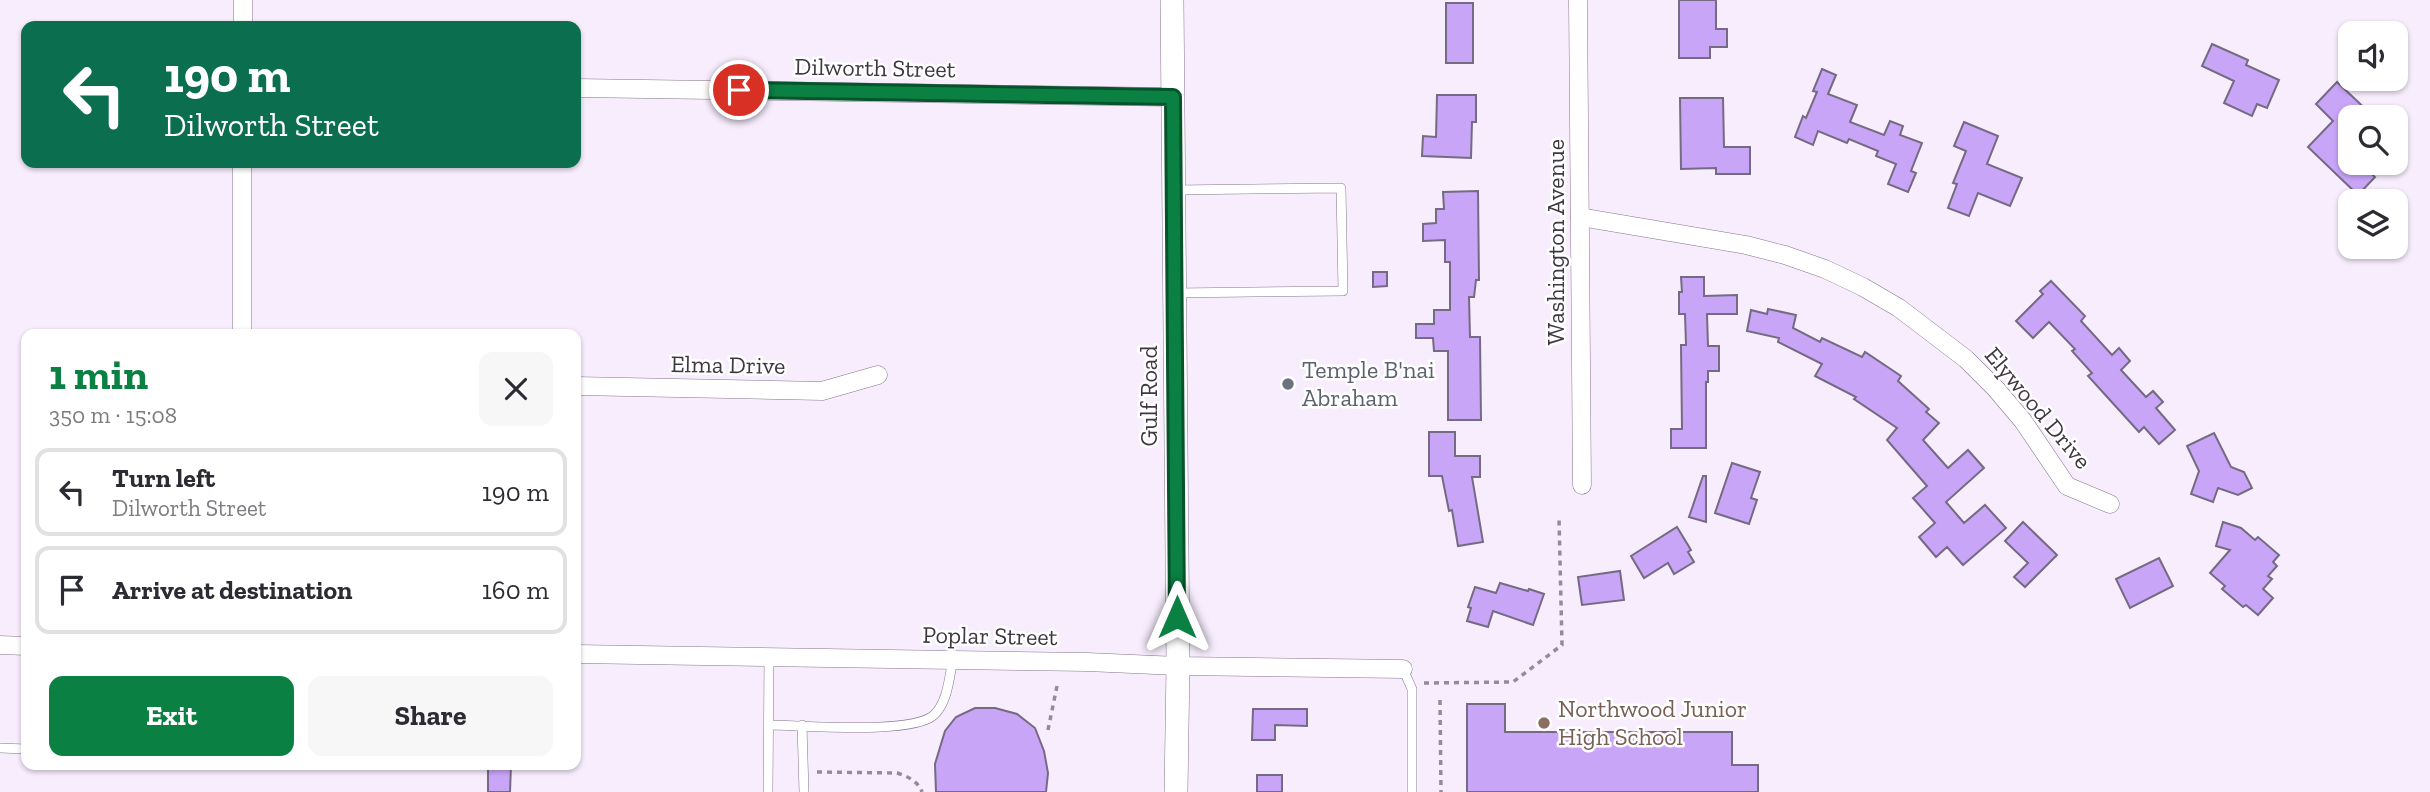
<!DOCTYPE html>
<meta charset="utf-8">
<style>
body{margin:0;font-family:"Zilla Slab",serif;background:#f7f7f7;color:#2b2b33;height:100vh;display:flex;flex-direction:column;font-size:26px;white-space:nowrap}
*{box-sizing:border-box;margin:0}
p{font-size:23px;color:#7c7c81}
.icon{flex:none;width:38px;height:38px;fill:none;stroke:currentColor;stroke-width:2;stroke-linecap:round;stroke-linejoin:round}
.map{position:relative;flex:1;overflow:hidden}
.details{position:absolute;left:21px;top:329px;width:560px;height:441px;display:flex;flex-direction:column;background:#fff;border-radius:14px;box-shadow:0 2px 5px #0004}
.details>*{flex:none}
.banner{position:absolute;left:21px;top:21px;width:560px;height:147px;border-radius:14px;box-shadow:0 2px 5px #0004;background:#0b6e4f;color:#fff;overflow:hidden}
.tools{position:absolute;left:2338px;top:21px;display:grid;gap:14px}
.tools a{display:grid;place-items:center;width:70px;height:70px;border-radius:14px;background:#fff;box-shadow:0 2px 5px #0004;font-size:35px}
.pin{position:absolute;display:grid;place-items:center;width:60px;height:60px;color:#fff;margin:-30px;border:4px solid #fff;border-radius:50%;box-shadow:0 2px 7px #0007}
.me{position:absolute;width:77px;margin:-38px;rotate:0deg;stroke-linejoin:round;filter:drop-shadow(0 0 5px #0008)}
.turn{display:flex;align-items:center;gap:24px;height:147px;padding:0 28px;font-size:32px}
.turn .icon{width:91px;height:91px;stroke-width:2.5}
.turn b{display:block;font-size:49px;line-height:60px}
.round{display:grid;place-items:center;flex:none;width:74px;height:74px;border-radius:14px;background:#f7f7f7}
.summary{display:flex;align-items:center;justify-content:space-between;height:119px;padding:0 28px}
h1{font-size:42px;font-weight:800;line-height:52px;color:#0b8043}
.cta{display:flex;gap:14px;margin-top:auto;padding:14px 28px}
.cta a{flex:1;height:80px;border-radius:14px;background:#0b8043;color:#fff;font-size:28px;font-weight:800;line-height:80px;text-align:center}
.cta a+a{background:#f7f7f7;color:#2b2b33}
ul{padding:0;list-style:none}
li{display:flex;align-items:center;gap:21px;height:88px;margin:0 14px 10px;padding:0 14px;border:4px solid #e1e1e2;border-radius:14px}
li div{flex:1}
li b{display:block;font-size:26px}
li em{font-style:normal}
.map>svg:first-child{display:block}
</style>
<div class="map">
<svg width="2430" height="792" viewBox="0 0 2430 792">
<rect width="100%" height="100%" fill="#f7edfd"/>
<g fill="#c9a5f8" stroke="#746a82" stroke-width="2">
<polygon points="1679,0 1716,0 1716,29 1727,29 1727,47 1710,47 1710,58 1679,58"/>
<rect x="1446" y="3" width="27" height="60"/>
<polygon points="2212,44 2248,60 2246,65 2279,80 2267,108 2257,104 2252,116 2224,103 2234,81 2202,66"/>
<polygon points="1822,69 1836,75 1828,94 1857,105 1850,122 1884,135 1890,121 1903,126 1900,135 1922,143 1911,171 1916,173 1908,192 1888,184 1896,164 1876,156 1878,151 1849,139 1847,143 1818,131 1813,145 1795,137 1803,116 1806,118 1817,92 1813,91"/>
<polygon points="2337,82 2374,117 2350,117 2350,163 2359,163 2375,177 2358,195 2308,147 2333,121 2316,104"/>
<polygon points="1437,95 1476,95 1476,122 1472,122 1471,158 1422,156 1423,136 1436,137"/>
<polygon points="1680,98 1723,98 1724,147 1750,147 1750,174 1716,174 1716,168 1681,169"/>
<polygon points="1964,122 1998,136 1987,164 2022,178 2010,206 1978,193 1969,216 1948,208 1957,184 1953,183 1966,151 1954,146"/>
<polygon points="1478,191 1479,280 1476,280 1474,297 1469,297 1470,337 1480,337 1481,420 1448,420 1448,351 1434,351 1433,338 1416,338 1416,324 1434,324 1434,310 1450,310 1450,262 1445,262 1445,240 1423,241 1423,224 1436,223 1436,209 1444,209 1443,192"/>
<polygon points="1373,272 1387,272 1387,286 1373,287"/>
<polygon points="1681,277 1704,277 1704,296 1737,295 1737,314 1707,314 1708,346 1719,346 1719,371 1708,371 1708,382 1706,382 1706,448 1671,448 1671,429 1682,429 1681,345 1686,345 1685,314 1679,314 1679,292 1682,292"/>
<polygon points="2051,281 2085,316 2081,321 2112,355 2119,348 2130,361 2121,370 2146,397 2153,391 2163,402 2156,408 2175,430 2159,444 2144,427 2139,432 2109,399 2088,376 2092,373 2072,351 2075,349 2049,322 2033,338 2016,321 2043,294 2040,291"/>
<polygon points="1768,309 1796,315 1793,328 1820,342 1822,338 1862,357 1865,352 1901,376 1898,381 1929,409 1926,412 1939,423 1923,440 1948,468 1968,450 1984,468 1946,502 1964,523 1985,505 2006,528 1963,565 1947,547 1936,557 1919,537 1935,523 1913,498 1927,486 1887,440 1897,428 1854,399 1856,397 1815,376 1822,364 1778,342 1779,338 1747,331 1751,310 1767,314"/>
<polygon points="1429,432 1455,432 1455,456 1480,456 1480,477 1472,477 1483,542 1458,546 1452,510 1449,511 1442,476 1429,476"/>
<polygon points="2214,433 2231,467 2244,472 2252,488 2238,495 2218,488 2213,502 2191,494 2199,471 2187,446"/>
<polygon points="1732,463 1760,472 1751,498 1757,500 1749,524 1715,513"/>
<polygon points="1703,476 1706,476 1706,522 1689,517"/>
<polygon points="2023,522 2057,555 2025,587 2014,577 2028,563 2005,541"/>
<polygon points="2223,522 2241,528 2255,540 2258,537 2279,555 2273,562 2277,566 2268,576 2272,579 2263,589 2273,598 2258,615 2246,605 2243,607 2222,589 2225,586 2210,573 2230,550 2216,546"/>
<polygon points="1677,527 1691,550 1688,552 1694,562 1674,574 1668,563 1644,578 1631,556"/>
<polygon points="2159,558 2173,586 2130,608 2116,579"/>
<polygon points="1620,571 1624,600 1582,605 1578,577"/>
<polygon points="1500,583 1528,591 1529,589 1544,594 1533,625 1493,611 1488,627 1467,621 1471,608 1468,607 1475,587 1496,593"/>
<polygon points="1467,704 1505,704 1505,732 1732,732 1732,765 1758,765 1758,792 1467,792"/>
<polygon points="975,708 995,708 1017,714 1035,728 1044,751 1048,773 1046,792 936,792 935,764 945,731 956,717"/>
<polygon points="1253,709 1307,709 1307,726 1275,725 1275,740 1252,740"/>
<polygon points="488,765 511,765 510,792 488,792"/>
<rect x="1257" y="775" width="25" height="17"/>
</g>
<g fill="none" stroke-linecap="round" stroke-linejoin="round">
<defs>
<g id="service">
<polyline points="1174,190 1341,188 1343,291 1176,293"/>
<polyline points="1403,669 1412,689 1412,792"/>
<path d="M769,725C802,725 912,735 934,715C948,702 949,677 953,660"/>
<polyline points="802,725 804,792"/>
<polyline points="0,748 26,749"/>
<polyline points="768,792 769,657"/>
</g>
<g id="minor">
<polyline points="1578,0 1582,485"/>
<polyline points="243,26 243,0"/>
<polyline points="576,88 1173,97"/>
<polyline points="1580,217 1746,245 1785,255 1825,269 1863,287 1899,308 1966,359 1996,389 2023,421 2067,486 2110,504"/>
<polyline points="242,334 242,163"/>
<polyline points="576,386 822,391 878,375"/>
<polyline points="0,645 26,646"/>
<polyline points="576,654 1087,662 1178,666 1403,669"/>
</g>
<polyline id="tertiary" points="1172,0 1178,666 1176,792"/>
</defs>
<use href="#service" stroke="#86768e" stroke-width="10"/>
<use href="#minor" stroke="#86768e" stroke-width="19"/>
<use href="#tertiary" stroke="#86768e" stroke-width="24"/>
<g stroke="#948b98" stroke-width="3.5" stroke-dasharray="5 5" stroke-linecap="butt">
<polyline points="1424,683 1513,682 1562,645 1559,518"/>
<polyline points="1440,700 1441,792"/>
<polyline points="1048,730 1057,686"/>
<path d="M817,772L897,773C907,776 918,781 922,792"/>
</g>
<use href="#service" stroke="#fff" stroke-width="9"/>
<use href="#minor" stroke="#fff" stroke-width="18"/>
<use href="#tertiary" stroke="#fff" stroke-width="23"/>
</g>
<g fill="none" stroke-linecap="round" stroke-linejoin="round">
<defs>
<polyline id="route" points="739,90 1173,97 1177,617"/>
</defs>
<use href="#route" stroke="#07532c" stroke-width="18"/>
<use href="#route" stroke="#0b8043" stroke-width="12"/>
</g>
<circle fill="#6b7280" stroke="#fff" stroke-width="2.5" cx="1288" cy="384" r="7"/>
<circle fill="#8d6e63" stroke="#fff" stroke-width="2.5" cx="1544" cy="723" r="7"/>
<g text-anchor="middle" stroke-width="5" stroke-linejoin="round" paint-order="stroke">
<g font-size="24" fill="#3f3842" stroke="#fff">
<text transform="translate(875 68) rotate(1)" y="8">Dilworth Street</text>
<text transform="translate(1556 242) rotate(-90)" y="8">Washington Avenue</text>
<text transform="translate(728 365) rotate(1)" y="8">Elma Drive</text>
<text transform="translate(1149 396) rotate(-90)" y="8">Gulf Road</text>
<text transform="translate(2038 408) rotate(50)" y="8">Elywood Drive</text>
<text transform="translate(990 636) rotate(1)" y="8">Poplar Street</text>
</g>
<g font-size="24" fill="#5b616d" stroke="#fff" text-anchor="start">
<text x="1302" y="378">Temple B'nai<tspan x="1302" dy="28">Abraham</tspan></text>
</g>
<g font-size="24" fill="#785e54" stroke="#fff" text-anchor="start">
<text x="1558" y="717">Northwood Junior<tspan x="1558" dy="28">High School</tspan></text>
</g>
</g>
</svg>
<div class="tools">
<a><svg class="icon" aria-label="sound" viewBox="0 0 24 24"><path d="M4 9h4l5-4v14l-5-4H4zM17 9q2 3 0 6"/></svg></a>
<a><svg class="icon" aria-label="search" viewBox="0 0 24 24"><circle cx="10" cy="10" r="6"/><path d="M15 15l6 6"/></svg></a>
<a><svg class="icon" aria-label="layers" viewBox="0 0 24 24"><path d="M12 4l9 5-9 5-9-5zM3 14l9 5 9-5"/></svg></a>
</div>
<div class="pin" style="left:739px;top:90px;background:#d93025"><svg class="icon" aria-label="arrive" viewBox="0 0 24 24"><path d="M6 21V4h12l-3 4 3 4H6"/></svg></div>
<svg class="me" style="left:1177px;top:617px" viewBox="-20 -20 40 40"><path d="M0-17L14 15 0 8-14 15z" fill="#0b8043" stroke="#fff" stroke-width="4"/></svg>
<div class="banner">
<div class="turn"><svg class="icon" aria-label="left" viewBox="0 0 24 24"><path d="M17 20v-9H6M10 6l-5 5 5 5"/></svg><div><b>190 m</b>Dilworth Street</div></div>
</div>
<section class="details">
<div class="summary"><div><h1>1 min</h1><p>350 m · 15:08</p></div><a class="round"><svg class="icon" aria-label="close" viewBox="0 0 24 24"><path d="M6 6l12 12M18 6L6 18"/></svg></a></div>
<ul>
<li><svg class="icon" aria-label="left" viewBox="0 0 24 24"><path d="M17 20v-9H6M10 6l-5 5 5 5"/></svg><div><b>Turn left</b><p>Dilworth Street</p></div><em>190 m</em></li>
<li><svg class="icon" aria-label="arrive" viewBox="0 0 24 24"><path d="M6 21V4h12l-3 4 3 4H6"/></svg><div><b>Arrive at destination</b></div><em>160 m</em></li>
</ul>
<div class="cta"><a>Exit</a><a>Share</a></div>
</section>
</div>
